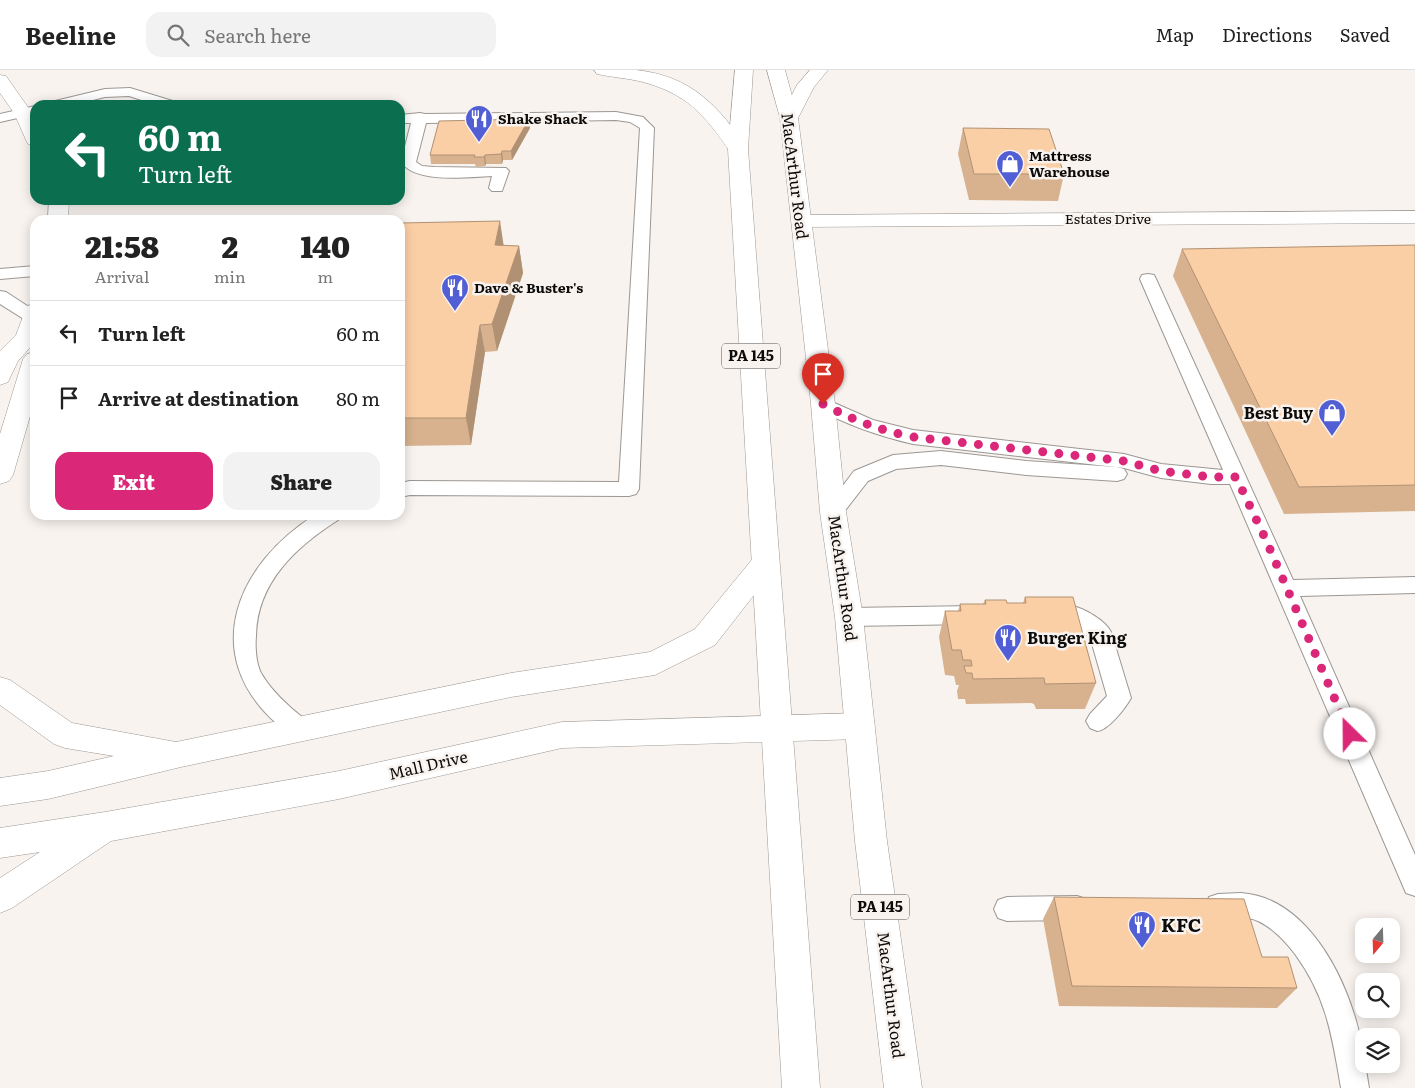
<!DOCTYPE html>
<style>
body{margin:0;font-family:Literata,serif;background:#f2f2f2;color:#222;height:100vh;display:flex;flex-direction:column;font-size:19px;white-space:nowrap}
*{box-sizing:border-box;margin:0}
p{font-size:16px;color:#767676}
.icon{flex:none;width:28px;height:28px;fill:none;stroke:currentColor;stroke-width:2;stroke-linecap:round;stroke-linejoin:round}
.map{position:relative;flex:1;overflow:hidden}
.sheet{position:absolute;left:30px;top:145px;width:375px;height:305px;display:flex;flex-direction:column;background:#fff;border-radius:15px;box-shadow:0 2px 12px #0003}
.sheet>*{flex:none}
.hud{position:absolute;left:30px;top:30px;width:375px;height:105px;border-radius:15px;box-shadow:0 2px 12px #0003;background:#0b6e4f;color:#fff;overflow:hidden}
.needle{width:32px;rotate:199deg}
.buttons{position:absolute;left:1355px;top:848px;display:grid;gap:10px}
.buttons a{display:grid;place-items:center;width:45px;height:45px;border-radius:10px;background:#fff;box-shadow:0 2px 12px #0003;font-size:25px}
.pin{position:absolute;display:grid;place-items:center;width:42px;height:42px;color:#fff;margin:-51px -21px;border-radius:50% 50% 50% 0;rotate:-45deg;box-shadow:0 0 5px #0007}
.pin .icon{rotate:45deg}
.me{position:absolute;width:55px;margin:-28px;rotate:337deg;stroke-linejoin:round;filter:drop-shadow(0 0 4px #0008)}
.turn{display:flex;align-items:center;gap:18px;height:105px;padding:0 25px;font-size:22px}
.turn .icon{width:65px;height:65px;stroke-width:2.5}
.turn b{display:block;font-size:35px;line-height:42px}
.eta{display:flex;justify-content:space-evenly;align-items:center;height:85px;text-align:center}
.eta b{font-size:30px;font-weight:800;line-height:35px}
.button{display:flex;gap:10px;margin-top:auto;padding:10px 25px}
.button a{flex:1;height:58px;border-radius:15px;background:#db2777;color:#fff;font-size:20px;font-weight:800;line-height:58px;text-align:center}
.button a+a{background:#f2f2f2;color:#222}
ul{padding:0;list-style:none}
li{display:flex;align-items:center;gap:15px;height:65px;padding:0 25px;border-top:1px solid #e0e0e0}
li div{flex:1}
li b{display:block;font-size:19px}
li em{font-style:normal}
header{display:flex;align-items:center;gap:30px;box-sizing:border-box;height:70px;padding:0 25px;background:#fff;border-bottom:1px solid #e0e0e0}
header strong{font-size:24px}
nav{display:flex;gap:28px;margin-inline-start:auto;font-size:18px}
.search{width:350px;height:45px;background:#f2f2f2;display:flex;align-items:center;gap:12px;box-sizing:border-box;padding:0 18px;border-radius:15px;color:#767676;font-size:19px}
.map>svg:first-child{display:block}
</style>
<header>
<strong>Beeline</strong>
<div class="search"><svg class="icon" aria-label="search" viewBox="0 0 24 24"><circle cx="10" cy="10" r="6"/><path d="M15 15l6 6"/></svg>Search here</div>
<nav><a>Map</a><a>Directions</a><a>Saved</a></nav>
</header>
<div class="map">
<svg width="1415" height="1018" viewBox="0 0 1415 1018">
<rect width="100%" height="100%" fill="#f8f3ef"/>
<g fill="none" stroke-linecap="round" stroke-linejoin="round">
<defs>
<g id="service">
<polygon points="130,18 176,32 178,35 157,35 129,26 105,27 73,35 49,35 51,32 105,19"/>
<polygon points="35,36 35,44 0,52 0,44"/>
<path d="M616,42L643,47L654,58L639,419L636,424L629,426L410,425L400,427V413L410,411L619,412L640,58L630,52L616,50L426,53L416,92L422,96L434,97L506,98L509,101L502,121H492L489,118L492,106C468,107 416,114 401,92L411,53H400V45L420,43L425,44Z"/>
<polygon points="35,196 35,206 0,209 0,199"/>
<path d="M1148,204L1154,205L1156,209L1293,510L1415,507V523L1300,526L1415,785V826L1406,823L1230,414H1211L1161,408L1124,398L913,374C879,366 847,355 816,338L814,334L816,330L823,328L873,350L913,360L1124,384L1161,394L1223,400L1140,209L1142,205Z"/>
<polygon points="0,221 6,222 35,241 35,252 27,251 0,234"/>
<polygon points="941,381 1026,391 1117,397 1124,399 1127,404 1124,409 1117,411 1026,405 941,395 896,399 868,411 840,447 833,449 826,447 823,442 854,401 893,385"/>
<path d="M315,445H341L338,450C296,477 257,512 256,566C255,577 256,593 261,603C268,615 278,626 288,635C296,643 307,649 312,659L308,666C294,671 286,662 276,653C198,583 238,493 315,445Z"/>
<polygon points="974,536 982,539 985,545 982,551 974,554 849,556 841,553 838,547 841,541 849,538"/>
<path d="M1052,536C1058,536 1066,535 1072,536C1084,538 1106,551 1111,562L1131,628C1126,637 1108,661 1097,661C1095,660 1092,659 1090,658L1086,651L1090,644L1107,626L1090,567L1068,554H1052L1044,551L1041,545L1044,539Z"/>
<path d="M1241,823C1301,827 1338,893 1354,944C1362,969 1365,994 1369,1018H1341C1332,966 1327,928 1295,884C1285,871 1273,858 1258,851C1243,844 1224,851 1209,845L1205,836L1209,827L1218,824Z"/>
<polygon points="1077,826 1086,829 1090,838 1086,847 1077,850 1007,851 998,848 994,839 998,830 1007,827"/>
</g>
<polygon id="minor" points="1415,141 1415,153 801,157 794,155 791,151 794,147 801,145"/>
<g id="tertiary">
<polygon points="0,5 6,6 32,43 35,49 35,76 28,74 26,70 14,43 0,23"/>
<polygon points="49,130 69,130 68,150 48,150"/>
<polygon points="35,234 35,272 18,291 8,312 0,315 0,281 16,265 27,236"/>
<polygon points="35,282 35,329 13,405 9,411 0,414 0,364 23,289 27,284"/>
<polygon points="765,483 775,486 779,493 715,575 655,605 511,627 181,697 48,729 0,736 0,708 48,701 114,686 65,678 54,674 0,635 0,607 10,610 72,653 176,672 511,603 650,582 695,559 755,486"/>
<polygon points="860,643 871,647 875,656 871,665 860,669 562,678 339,729 111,771 12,838 0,843 0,808 40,782 0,788 0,758 105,742 339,701 562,652"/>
</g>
<g id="trunk">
<polygon points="735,0 753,0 748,79 820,1018 782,1018 728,79"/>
<polygon points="767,0 785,0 798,48 835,334 846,442 863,547 887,771 922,1018 884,1018 855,771 835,547 820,442 811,334 780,48"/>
</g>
<g id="motorway">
<path d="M594,0C608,0 623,0 636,0C692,6 718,36 748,79L745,83L738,85L731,83C704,44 687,23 639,11C625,8 611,7 597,4Z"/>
<polygon points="810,0 828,0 814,17 796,52 789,54 782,52 780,48 797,15"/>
</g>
</defs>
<use href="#service" stroke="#9c9793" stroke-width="2"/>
<use href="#minor" stroke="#9c9793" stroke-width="1"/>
<use href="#tertiary" stroke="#9c9793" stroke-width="1"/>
<use href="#trunk" stroke="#9c9793" stroke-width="1"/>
<use href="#motorway" stroke="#9c9793" stroke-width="1"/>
<use href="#service" fill="#fff" fill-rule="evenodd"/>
<use href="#minor" fill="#fff" fill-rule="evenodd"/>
<use href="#tertiary" fill="#fff" fill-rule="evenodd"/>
<use href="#trunk" fill="#fff" fill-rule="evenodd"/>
<use href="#motorway" fill="#fff" fill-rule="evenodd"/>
</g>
<g fill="#d8b28f">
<polygon points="530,58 512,90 503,90 502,94 486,94 485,96 476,97 475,94 431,94 430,85"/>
<polygon points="963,58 1064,104 1058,131 969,130 958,84"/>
<polygon points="400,153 504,175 519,176 523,203 497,281 485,282 471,375 400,376"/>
<polygon points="1415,175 1415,441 1284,444 1173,206 1182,179"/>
<polygon points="1025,527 1096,613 1085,639 1036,639 1034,634 1031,633 966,634 965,629 958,629 957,621 959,615 956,615 954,606 945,605 939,567 945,541 958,541 960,534 983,534 985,530 1007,533 1023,533"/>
<polygon points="1054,827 1262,887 1297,918 1277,938 1059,936 1043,849"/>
</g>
<g fill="#b09174">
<polygon points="529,49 530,58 512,90 511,81"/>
<polygon points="502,81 503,90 502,94 501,84"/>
<polygon points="485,85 486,94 485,96 484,87"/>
<polygon points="500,151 504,178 495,175"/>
<polygon points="519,176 523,203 497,281 492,254"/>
<polygon points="480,255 485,282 471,375 466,348"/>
</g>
<g fill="#fbcfa6" stroke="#b09174">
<polygon points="529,49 511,81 502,81 501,84 485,85 484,87 474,87 475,85 430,85 439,51"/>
<polygon points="963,58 1049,59 1064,104 974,104"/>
<polygon points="500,151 495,175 519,176 492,254 480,255 466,348 400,348 400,153"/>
<polygon points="1415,175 1415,415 1299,417 1182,179"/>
<polygon points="1025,527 1073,527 1096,613 1045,614 1044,608 1040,608 973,609 972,603 966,603 964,596 972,596 971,590 963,590 961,580 952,580 945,541 961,541 960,534 986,534 985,530 1006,530 1007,533 1026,533"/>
<polygon points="1054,827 1244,829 1262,887 1288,887 1297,918 1072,916"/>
</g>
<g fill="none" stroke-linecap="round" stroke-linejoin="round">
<path stroke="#db2777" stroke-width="9" stroke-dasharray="0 16.2" d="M823,334C853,350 879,360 913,367L1124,391L1161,401L1211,407H1236L1266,470L1350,664"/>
</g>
<defs>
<symbol id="restaurant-pin" viewBox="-11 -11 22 30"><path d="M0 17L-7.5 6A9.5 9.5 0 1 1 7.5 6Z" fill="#515ed4" stroke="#f8f3ef"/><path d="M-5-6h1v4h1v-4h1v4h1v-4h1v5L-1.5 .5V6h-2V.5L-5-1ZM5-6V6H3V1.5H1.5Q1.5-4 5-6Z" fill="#fff"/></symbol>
<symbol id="shop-pin" viewBox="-11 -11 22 30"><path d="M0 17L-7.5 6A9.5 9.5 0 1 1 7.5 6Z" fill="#515ed4" stroke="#f8f3ef"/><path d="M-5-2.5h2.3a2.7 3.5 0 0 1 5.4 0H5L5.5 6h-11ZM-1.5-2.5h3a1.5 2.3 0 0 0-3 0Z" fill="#fff"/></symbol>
</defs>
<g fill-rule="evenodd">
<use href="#restaurant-pin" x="463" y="33" width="32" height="43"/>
<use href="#shop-pin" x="994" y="78" width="32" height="43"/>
<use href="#restaurant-pin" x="439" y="202" width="32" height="43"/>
<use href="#shop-pin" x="1316" y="327" width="32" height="43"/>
<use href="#restaurant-pin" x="992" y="552" width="32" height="43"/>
<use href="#restaurant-pin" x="1126" y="839" width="32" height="43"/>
</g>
<g text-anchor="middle" stroke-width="5" stroke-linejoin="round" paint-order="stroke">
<g font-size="14" font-weight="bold" fill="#0d0b0a" stroke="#f8f3ef" text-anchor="start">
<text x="498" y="54">Shake Shack</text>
<text x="1029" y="91">Mattress<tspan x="1029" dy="16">Warehouse</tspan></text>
<text x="474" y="223">Dave &amp; Buster's</text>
</g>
<g font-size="14" fill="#0d0b0a" stroke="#f8f3ef">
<text x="1108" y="154">Estates Drive</text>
</g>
<g fill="#f8f3ef" stroke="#54514f" stroke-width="1">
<rect x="722" y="273.5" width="58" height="25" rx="4"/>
<rect x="851" y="824.5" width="58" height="25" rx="4"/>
</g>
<g font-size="15" font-weight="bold" fill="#0d0b0a">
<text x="751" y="291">PA 145</text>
<text x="880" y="842">PA 145</text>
</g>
<g font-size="16" fill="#0d0b0a" stroke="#f8f3ef">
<text transform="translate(795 106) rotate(83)" y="6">MacArthur Road</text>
<text transform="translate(843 508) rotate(82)" y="6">MacArthur Road</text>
<text transform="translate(428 695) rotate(-13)" y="6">Mall Drive</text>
<text transform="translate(891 925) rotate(83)" y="6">MacArthur Road</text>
</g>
<g font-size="16" font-weight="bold" fill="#0d0b0a" stroke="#f8f3ef" text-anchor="end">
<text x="1313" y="349">Best Buy</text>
<text x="1027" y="574" text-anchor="start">Burger King</text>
</g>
<g font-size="19" font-weight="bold" fill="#0d0b0a" stroke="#f8f3ef" text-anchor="start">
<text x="1161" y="862">KFC</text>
</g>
</g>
</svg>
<div class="buttons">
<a><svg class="needle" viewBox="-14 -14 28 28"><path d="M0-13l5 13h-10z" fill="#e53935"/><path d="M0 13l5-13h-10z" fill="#767676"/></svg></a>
<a><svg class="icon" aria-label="search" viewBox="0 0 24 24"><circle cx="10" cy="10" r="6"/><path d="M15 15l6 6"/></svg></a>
<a><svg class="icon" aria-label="layers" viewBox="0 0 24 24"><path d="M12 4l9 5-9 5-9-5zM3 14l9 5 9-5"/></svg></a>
</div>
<div class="pin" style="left:823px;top:334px;background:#d93025"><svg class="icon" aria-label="arrive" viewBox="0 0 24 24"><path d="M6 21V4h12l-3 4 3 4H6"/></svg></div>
<svg class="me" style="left:1350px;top:664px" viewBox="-20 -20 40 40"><circle r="19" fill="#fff"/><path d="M0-13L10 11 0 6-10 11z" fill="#db2777"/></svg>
<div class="hud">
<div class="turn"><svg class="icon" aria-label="left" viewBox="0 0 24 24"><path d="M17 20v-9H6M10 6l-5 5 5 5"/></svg><div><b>60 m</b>Turn left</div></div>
</div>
<section class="sheet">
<div class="eta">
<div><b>21:58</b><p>Arrival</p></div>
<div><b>2</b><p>min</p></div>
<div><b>140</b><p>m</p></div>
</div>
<ul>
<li><svg class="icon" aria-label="left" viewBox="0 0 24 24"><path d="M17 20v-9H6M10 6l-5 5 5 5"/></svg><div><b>Turn left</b></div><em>60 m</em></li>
<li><svg class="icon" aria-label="arrive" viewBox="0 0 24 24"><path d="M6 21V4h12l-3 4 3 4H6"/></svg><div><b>Arrive at destination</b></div><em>80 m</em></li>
</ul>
<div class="button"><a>Exit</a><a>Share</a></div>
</section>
</div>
